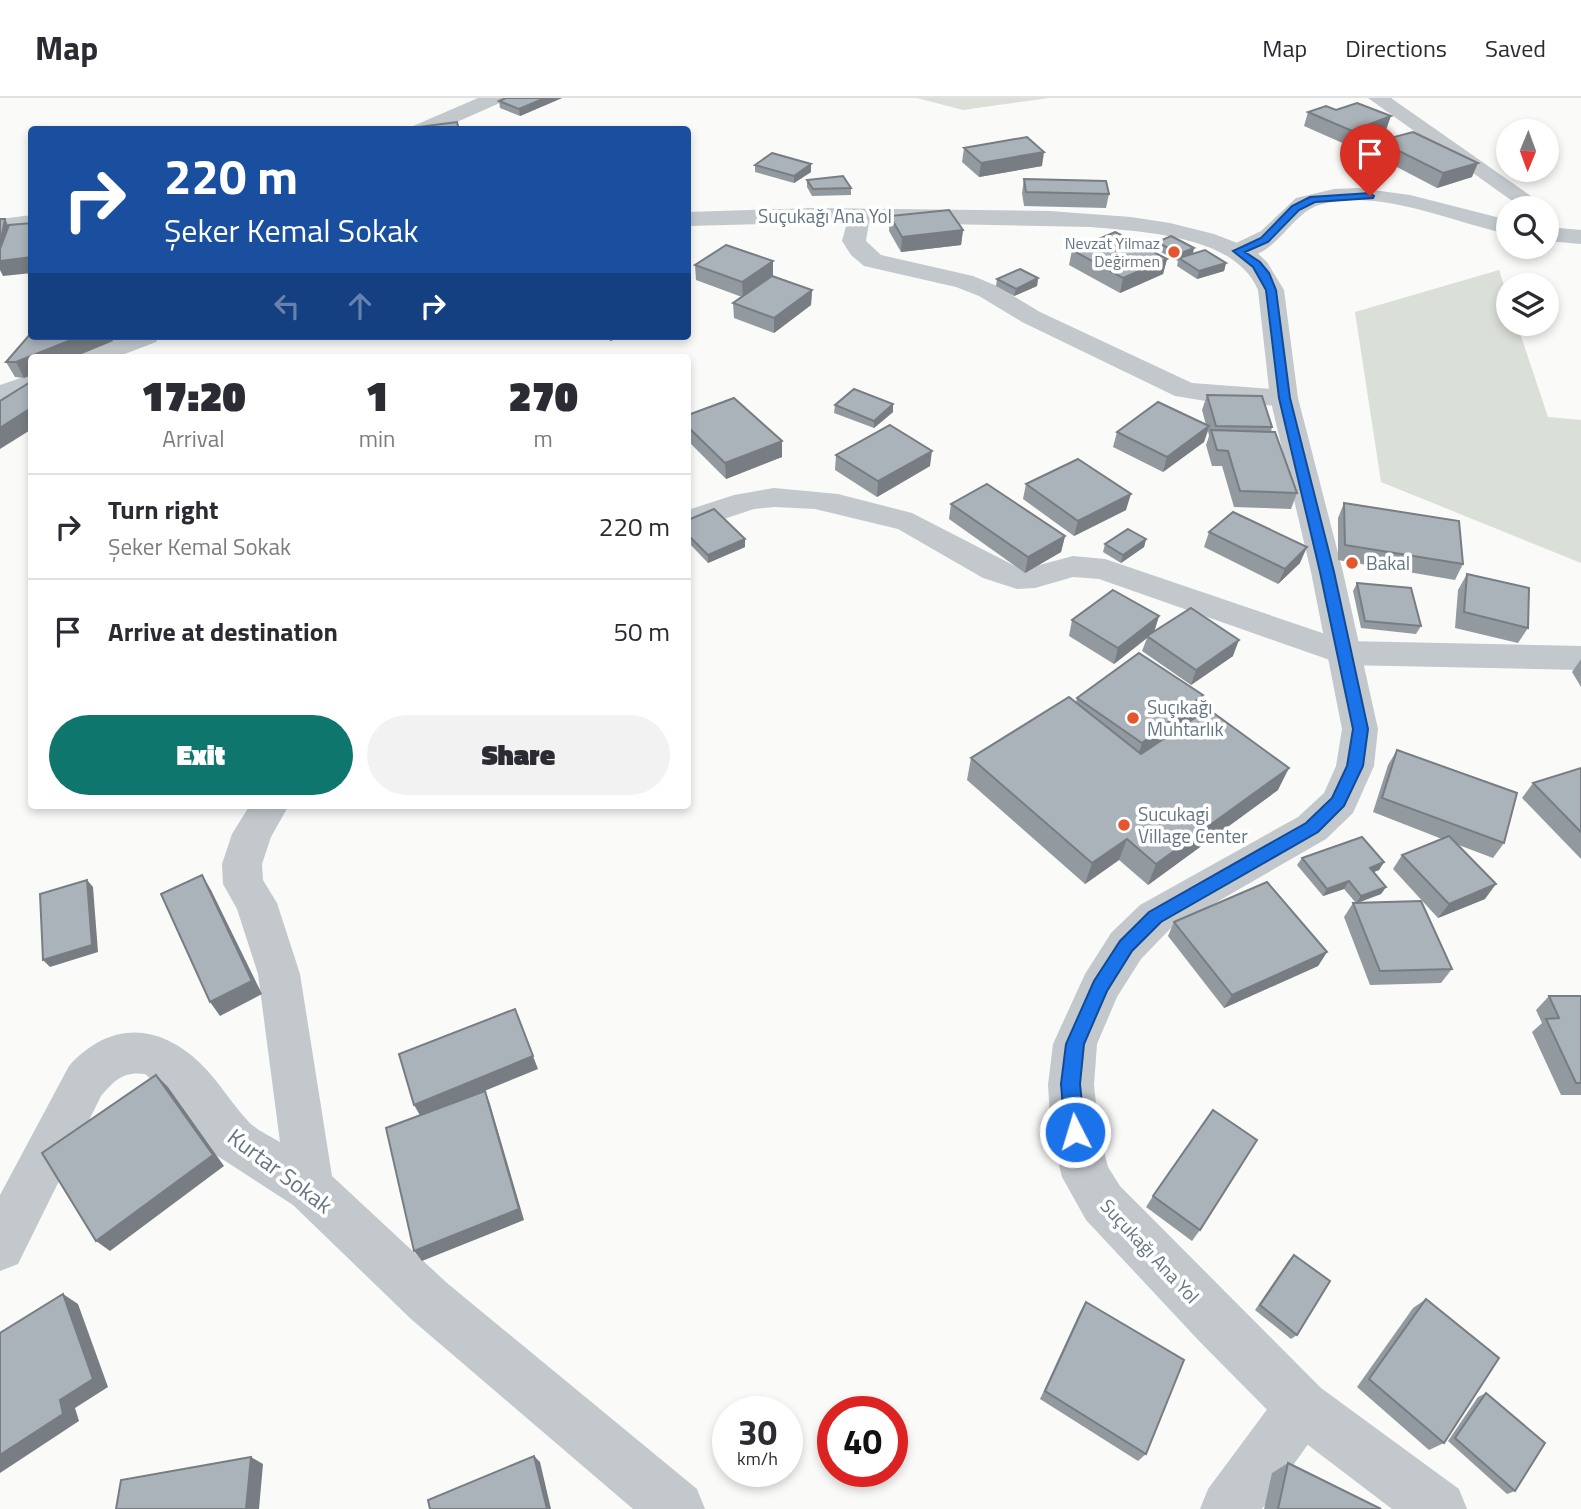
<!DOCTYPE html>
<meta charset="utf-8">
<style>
body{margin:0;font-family:"Titillium Web",sans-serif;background:#f2f2f3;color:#2b2b33;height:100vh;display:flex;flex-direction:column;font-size:26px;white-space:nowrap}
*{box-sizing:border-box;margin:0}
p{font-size:23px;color:#7c7c81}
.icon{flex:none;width:38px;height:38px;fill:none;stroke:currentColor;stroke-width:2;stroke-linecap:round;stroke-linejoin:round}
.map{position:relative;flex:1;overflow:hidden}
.sheet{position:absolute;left:28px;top:256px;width:663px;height:455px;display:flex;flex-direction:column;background:#fff;border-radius:7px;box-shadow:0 4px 10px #0003}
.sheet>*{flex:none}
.banner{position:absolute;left:28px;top:28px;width:663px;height:214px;border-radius:7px;box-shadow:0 4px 10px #0003;background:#1a4fa0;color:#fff;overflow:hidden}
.needle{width:46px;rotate:181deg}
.buttons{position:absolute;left:1496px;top:21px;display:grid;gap:14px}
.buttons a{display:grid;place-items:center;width:63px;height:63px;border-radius:50%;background:#fff;box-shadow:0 4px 10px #0003;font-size:35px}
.speed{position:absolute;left:712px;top:1298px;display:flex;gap:14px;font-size:35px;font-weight:700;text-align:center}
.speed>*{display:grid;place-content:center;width:91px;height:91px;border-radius:50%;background:#fff;box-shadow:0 4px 10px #0003;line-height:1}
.speed small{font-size:18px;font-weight:400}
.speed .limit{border:10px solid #d22;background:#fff;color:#111}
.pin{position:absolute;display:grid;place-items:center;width:60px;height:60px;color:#fff;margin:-72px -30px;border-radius:50% 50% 50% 0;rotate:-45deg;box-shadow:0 0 7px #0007}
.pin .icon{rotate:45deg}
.me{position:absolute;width:77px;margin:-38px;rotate:355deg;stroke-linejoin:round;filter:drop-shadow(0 0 5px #0008)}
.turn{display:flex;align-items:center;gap:24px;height:147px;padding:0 21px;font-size:32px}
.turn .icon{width:91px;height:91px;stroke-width:2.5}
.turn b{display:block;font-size:49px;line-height:60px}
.lanes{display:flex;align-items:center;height:66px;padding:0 21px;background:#0003;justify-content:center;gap:35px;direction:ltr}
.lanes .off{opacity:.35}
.eta{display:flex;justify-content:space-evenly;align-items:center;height:119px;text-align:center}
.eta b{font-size:42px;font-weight:800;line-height:49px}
.action{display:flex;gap:14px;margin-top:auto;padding:14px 21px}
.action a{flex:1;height:80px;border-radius:42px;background:#0f766e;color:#fff;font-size:28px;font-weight:800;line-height:80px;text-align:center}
.action a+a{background:#f2f2f3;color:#2b2b33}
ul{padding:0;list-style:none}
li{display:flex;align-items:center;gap:21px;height:105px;padding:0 21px;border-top:2px solid #e1e1e2}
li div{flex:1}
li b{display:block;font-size:26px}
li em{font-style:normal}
header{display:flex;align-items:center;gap:42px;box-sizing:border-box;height:98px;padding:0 35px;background:#fff;border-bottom:2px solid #e1e1e2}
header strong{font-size:33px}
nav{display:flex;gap:38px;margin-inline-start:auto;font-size:24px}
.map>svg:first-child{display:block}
</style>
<header>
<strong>Map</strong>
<nav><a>Map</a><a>Directions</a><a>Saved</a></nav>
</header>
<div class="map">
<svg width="1581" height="1411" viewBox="0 0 1581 1411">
<rect width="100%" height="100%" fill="#fafaf8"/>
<g fill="#dadfd7">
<polygon points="917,0 1049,0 963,12"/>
<polygon points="1499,172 1508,200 1508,226 1517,226 1548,319 1581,322 1581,465 1381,384 1355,214"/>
</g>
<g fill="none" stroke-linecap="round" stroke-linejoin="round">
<g fill="#c3c8cc" fill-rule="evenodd">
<polygon points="1368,0 1391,0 1548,110 1522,110"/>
<path d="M1358,90L1410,97L1508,122V136C1452,124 1377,89 1319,107C1287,117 1273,169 1230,158L1226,153L1230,148L1261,133L1296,100L1334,91Z"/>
<polygon points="858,111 866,113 870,118 866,143 881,157 973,178 997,188 1040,214 1192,285 1284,292 1294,294 1298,300 1294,306 1284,308 1218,305 1175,298 1022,224 979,198 956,189 864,168 851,157 842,143 850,113"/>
<polygon points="1547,114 1555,116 1559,130 1581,132 1581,146 1547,143"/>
<polygon points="774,390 838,396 912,415 1017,469 1032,469 1073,458 1105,461 1346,543 1581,548 1581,572 1344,567 1099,481 1073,479 1035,490 1017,491 983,480 898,431 815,411 774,409 754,411 688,433 688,412 734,397"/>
<path d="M250,707H289L271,739L262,766L263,782L277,805L300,876L332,1078L447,1185L697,1391L705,1411H633L411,1221L293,1107L216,1057L168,995L145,976C123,973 115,982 101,998L18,1166L0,1173V1097L69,968C109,924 157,924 200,965C218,982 231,1005 248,1023C256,1032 269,1037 280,1044L258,876L237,811L223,786L222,766L232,736Z"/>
<polygon points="1302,1282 1321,1290 1329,1309 1321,1328 1262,1411 1200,1411 1208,1391 1283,1290"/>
</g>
<g fill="#c3c8cc" fill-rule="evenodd">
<polygon points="478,0 505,0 502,4 439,32 410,32 413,28"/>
<path d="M813,110L1050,113L1131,119L1170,125L1214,136L1253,151L1267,164L1284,192L1298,300L1343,474L1378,631L1374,668L1353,715L1326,741L1170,831L1141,861L1117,899L1097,946L1094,987L1099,1034L1108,1069L1120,1088L1321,1290L1459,1391L1467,1411H1392L1283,1328L1201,1245L1086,1122L1062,1079L1051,1034L1048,987L1053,946L1085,876L1111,835L1140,807L1298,719L1324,695L1336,668L1342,631L1311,474L1270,300L1258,192C1235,137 1143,134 1091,129L844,124L688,128V114Z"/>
<polygon points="32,117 32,131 0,135 0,121"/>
<polygon points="123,238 160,238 156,244 117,259 80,259 84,253"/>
<polygon points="32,276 32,294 0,305 0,287"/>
</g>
</g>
<g fill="#929a9f">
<polygon points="506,0 562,0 520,18 500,10 499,3"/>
<polygon points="1308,14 1386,32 1347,47 1304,28"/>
<polygon points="1379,43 1472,79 1437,90 1374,57"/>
<polygon points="964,50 1042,68 979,79 962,64"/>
<polygon points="1345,61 1389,75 1372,81 1343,68"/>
<polygon points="811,66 811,74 794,85 755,74 755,67"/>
<polygon points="1024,81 1109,96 1106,110 1024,108 1022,95"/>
<polygon points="807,82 851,90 851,97 812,98 807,89"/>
<polygon points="890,118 963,132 961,147 901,154 889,133"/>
<polygon points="1157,144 1194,150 1193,156 1226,165 1224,173 1197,181 1177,168 1178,163 1155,151"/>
<polygon points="1072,152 1167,161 1163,176 1120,195 1069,167"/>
<polygon points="695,167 772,178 812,192 811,207 774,235 734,220 733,205 742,199 696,182"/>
<polygon points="1038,180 1037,188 1014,198 996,188 997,181"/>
<polygon points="600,238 619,238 611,243"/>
<polygon points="113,243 24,280 15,279 6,264"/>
<polygon points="1207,297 1272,329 1271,334 1297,395 1291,411 1234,409 1222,368 1212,368 1206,347 1209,338 1208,333 1204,344 1163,374 1113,349 1117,334 1206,327 1202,312"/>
<polygon points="835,307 893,314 874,330 834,315"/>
<polygon points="688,317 782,343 782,359 726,381 688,343"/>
<polygon points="836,357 930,368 877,399 835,372"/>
<polygon points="1026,386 1126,412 1074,438 1023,401"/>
<polygon points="1344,405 1463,466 1455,482 1338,462 1338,420"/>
<polygon points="951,406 1065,438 1061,454 1025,475 949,421"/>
<polygon points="688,422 745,449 708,465 688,444"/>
<polygon points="1209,434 1300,465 1278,486 1204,449"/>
<polygon points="1146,441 1144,449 1121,465 1103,454 1105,446"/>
<polygon points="1467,476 1528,530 1518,545 1455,530 1458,492"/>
<polygon points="1357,485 1421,528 1416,536 1361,530 1353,493"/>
<polygon points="1159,518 1154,534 1233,558 1191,587 1142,553 1147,540 1114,566 1069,538 1072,522"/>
<polygon points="1581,561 1581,589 1572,574"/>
<polygon points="1077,600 1194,619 1187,625 1278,692 1148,787 1119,762 1085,786 967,682 971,660 1076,604"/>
<polygon points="1397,652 1504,745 1493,760 1456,746 1485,801 1438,820 1393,771 1402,757 1442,741 1373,714 1388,667"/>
<polygon points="1581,670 1581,761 1522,700 1533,685"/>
<polygon points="1302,760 1384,764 1379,772 1374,774 1386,789 1381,796 1358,805 1452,871 1441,885 1370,887 1344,819 1353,805 1356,805 1344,791 1323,798 1297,767"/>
<polygon points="1174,824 1327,854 1318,868 1224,910 1168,838"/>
<polygon points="1549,898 1581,898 1581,997 1561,997 1532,934 1542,925 1536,912"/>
<polygon points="1153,1098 1200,1132 1192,1143 1146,1109"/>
<polygon points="1294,1157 1297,1237 1291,1241 1255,1212 1289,1162"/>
<polygon points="1426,1201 1444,1345 1429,1352 1357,1289 1413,1210"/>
<polygon points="1086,1204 1146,1356 1138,1363 1040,1301 1080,1214"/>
<polygon points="1486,1295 1515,1393 1507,1396 1448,1343 1478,1299"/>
<polygon points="1288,1365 1381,1411 1264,1411 1272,1375"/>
</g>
<g fill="#777d82">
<polygon points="545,0 562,0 520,18 519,11"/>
<polygon points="1391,18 1386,32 1347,47 1352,33"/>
<polygon points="1044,54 1042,68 979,79 981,65"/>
<polygon points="1478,65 1472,79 1437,90 1443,75"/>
<polygon points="811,66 811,74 794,85 794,78"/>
<polygon points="1392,68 1389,75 1372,81 1374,74"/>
<polygon points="5,121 12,135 32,159 32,175 3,178 0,172 0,147"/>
<polygon points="963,132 961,147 901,154 902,139"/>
<polygon points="1194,150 1192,157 1179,160 1177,163 1179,156"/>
<polygon points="1167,161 1163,176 1120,195 1123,180"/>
<polygon points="773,163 773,178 743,199 742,184"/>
<polygon points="1226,165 1224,173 1197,181 1199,173"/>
<polygon points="1038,180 1037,188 1014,198 1016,191"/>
<polygon points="812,192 811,207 774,235 774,220"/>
<polygon points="81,238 111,238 113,243 74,259 32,259 32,277 24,280 16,264"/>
<polygon points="610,238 619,238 611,243"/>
<polygon points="893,306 893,314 874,330 874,323"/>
<polygon points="28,312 32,319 32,331 0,351 0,330"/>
<polygon points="1209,328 1204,344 1163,374 1167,359"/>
<polygon points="782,343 782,359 726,381 725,365"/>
<polygon points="932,353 930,368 877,399 878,383"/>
<polygon points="1131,396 1126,412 1074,438 1078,423"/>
<polygon points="1065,438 1061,454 1025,475 1028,459"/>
<polygon points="745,441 745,449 708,465 708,457"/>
<polygon points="1146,441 1144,449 1121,465 1123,457"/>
<polygon points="1307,449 1300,465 1278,486 1285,471"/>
<polygon points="1159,518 1154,534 1147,538 1147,540 1114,566 1118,550"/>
<polygon points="1239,542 1233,558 1191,587 1196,572"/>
<polygon points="1203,597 1194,619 1135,667 1142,645"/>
<polygon points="1289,670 1278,692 1148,787 1156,766"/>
<polygon points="1127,741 1119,762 1085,786 1092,765"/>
<polygon points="1384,764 1379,772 1365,777 1370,770"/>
<polygon points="202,777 211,792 262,896 220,918 210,904"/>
<polygon points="87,782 93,789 98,854 50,869 43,862"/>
<polygon points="1349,783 1344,791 1323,798 1327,791"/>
<polygon points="1496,786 1485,801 1438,820 1449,806"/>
<polygon points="1386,789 1381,796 1356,805 1361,798"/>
<polygon points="1327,854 1318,868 1224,910 1232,897"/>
<polygon points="533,958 538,971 421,1019 414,1007"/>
<polygon points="156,977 168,989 224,1068 110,1153 96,1143"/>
<polygon points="485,993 490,1006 524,1122 422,1163 414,1153"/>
<polygon points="63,1196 78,1206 108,1289 75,1310 79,1323 0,1375 0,1357 60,1302"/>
<polygon points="534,1358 540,1364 551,1411 547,1411"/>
<polygon points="251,1359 263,1366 259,1411 246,1411"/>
</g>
<g fill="#aab3b9" stroke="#777d82" stroke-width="2">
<polygon points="506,0 545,0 519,11 499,3"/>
<polygon points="1357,5 1391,18 1352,33 1308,14 1326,8 1336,12"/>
<polygon points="457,24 459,32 395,32"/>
<polygon points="1413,34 1478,65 1443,75 1379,43"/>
<polygon points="1027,39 1044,54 981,65 964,50"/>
<polygon points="772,55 811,66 794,78 755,67"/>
<polygon points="1362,55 1392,68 1374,74 1345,61"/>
<polygon points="843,78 851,90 813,91 807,82"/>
<polygon points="1024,81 1106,83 1109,96 1026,94"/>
<polygon points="949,112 963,132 902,139 890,118"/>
<polygon points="0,121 5,121 0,147"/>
<polygon points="32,125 32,159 0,163 0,151 9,127"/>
<polygon points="1115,134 1167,161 1123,180 1072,152"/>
<polygon points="1171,138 1194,150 1179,156 1157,144"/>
<polygon points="726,147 773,163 742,184 695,167"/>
<polygon points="1205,152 1226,165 1199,173 1179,160"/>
<polygon points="1020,171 1038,180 1016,191 997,181"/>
<polygon points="772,178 812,192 774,220 733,205"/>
<polygon points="32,234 32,238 81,238 16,264 6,264"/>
<polygon points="32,283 32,314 28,312 0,330 0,303"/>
<polygon points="854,291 893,306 874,323 835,307"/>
<polygon points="1207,297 1262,298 1272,329 1216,328"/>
<polygon points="734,300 782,343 725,365 688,329 688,317"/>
<polygon points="1158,304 1209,328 1167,359 1117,334"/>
<polygon points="890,327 932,353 878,383 836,357"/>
<polygon points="1211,332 1275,334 1297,395 1240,393 1228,353 1217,352"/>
<polygon points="1078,361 1131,396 1078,423 1026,386"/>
<polygon points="987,386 1065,438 1028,459 951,406"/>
<polygon points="1344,405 1459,423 1463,466 1345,447"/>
<polygon points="714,411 745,441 708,457 688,437 688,422"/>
<polygon points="1233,414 1307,449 1285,471 1209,434"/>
<polygon points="1128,431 1146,441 1123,457 1105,446"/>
<polygon points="1467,476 1529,490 1528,530 1464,514"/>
<polygon points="1357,485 1411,490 1421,528 1365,523"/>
<polygon points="1113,492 1159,518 1118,550 1072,522"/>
<polygon points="1191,510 1239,542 1196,572 1147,538"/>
<polygon points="1139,555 1203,597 1142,645 1077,600"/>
<polygon points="1069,599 1141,656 1208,611 1289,670 1156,766 1127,741 1092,765 971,660"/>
<polygon points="1397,652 1517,695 1504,745 1382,700"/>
<polygon points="1581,670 1581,734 1533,685"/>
<polygon points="1449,738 1496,786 1449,806 1402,757"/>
<polygon points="1362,739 1384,764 1370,770 1386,789 1361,798 1349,783 1327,791 1302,760"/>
<polygon points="202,777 252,883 210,904 161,796"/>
<polygon points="87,782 92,847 43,862 40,796"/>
<polygon points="1267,784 1327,854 1232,897 1174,824"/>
<polygon points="1421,803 1452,871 1380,873 1353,805"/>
<polygon points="1549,898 1581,898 1581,985 1576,985 1546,921 1559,920"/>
<polygon points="515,911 533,958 414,1007 399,956"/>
<polygon points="156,977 213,1057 96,1143 42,1055"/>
<polygon points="485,993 519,1111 414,1153 386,1030"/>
<polygon points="1213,1012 1257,1042 1200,1132 1153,1098"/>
<polygon points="1294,1157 1330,1183 1297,1237 1260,1207"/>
<polygon points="63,1196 93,1281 60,1302 63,1316 0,1357 0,1235"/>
<polygon points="1426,1201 1499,1260 1444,1345 1369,1281"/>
<polygon points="1086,1204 1184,1262 1146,1356 1045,1293"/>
<polygon points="1486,1295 1545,1345 1515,1393 1455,1340"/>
<polygon points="534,1358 547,1411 430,1411 428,1402"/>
<polygon points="251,1359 246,1411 116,1411 121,1382"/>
<polygon points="1288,1365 1381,1411 1278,1411"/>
</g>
<polygon fill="#1a73e8" stroke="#114b97" stroke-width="2" points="1370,95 1374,98 1373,100 1315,104 1299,112 1268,144 1245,154 1260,164 1269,175 1276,192 1290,300 1334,474 1368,631 1363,668 1344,708 1318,734 1161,824 1132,853 1107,893 1084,946 1080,986 1085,1034 1082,1041 1075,1044 1068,1041 1065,1034 1061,986 1066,946 1094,883 1120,843 1149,814 1306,725 1332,700 1347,668 1353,631 1320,474 1279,300 1266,192 1253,169 1233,153 1261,140 1292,108 1310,99"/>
<g fill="#e4572e" stroke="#fff" stroke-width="2.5">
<circle cx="1174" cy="154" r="7"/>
<circle cx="1352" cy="465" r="7"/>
<circle cx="1133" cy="620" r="7"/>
<circle cx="1124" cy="727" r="7"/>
</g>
<g text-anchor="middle" stroke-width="7" stroke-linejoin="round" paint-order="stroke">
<g font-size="16" fill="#657683" stroke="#fff" text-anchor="end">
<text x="1160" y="151">Nevzat Yilmaz<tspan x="1160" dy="18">Değirmen</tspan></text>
</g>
<g font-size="19" fill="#657683" stroke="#fff">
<text x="825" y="125">Suçukağı Ana Yol</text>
<text transform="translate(1150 1153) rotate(47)" y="7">Suçukağı Ana Yol</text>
</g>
<g font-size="19" fill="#657683" stroke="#fff" text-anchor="start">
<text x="1366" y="472">Bakal</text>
<text x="1147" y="616">Suçıkağı<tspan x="1147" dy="22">Muhtarlık</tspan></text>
<text x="1138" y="723">Sucukagi<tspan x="1138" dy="22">Village Center</tspan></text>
</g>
<g font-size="23" fill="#657683" stroke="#fff">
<text transform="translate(280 1073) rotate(37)" y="8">Kurtar Sokak</text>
</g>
</g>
</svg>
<div class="buttons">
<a><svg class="needle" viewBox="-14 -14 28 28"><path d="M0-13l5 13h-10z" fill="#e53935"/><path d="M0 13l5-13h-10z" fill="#7c7c81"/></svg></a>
<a><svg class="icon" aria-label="search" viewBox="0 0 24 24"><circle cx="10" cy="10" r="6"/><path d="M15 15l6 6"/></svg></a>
<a><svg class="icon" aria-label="layers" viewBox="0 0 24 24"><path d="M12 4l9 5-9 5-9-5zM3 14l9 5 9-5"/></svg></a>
</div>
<div class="speed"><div>30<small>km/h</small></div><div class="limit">40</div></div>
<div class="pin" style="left:1370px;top:98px;background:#d93025"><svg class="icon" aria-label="arrive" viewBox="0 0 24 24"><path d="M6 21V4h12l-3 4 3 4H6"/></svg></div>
<svg class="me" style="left:1075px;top:1034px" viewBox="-20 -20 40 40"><circle r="17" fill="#1a73e8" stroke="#fff" stroke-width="3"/><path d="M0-11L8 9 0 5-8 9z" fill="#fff"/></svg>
<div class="banner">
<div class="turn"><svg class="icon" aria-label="right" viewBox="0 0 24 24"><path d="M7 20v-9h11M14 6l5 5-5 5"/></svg><div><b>220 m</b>Şeker Kemal Sokak</div></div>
<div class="lanes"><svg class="icon off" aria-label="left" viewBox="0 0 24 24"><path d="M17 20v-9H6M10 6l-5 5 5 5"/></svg><svg class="icon off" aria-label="ahead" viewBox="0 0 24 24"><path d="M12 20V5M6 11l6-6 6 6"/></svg><svg class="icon" aria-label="right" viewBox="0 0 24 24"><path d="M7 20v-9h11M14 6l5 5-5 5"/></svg></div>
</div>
<section class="sheet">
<div class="eta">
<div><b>17:20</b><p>Arrival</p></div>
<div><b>1</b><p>min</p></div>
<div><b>270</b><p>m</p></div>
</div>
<ul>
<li><svg class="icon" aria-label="right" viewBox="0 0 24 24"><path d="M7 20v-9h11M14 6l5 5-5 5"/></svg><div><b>Turn right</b><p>Şeker Kemal Sokak</p></div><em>220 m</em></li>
<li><svg class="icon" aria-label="arrive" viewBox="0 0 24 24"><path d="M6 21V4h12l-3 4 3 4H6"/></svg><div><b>Arrive at destination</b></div><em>50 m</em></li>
</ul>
<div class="action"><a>Exit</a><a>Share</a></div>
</section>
</div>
